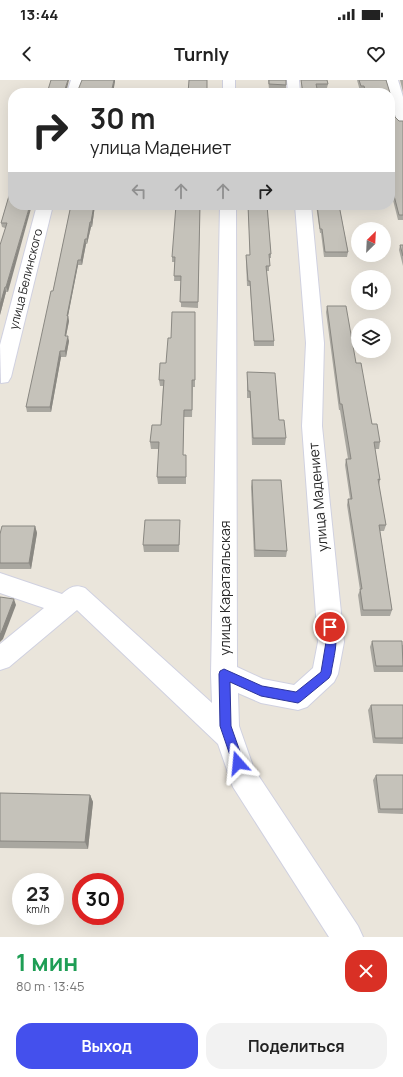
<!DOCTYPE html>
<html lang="ru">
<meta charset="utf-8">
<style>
body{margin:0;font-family:Manrope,sans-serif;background:#f2f2f2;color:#222;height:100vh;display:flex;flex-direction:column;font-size:15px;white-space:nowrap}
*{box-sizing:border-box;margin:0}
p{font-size:13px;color:#767676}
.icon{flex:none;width:22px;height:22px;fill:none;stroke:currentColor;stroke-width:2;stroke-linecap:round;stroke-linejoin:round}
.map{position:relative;height:857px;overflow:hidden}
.sheet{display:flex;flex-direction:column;background:#fff;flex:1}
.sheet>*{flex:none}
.top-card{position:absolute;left:8px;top:8px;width:387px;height:122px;border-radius:16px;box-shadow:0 4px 16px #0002;background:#fff;color:#222;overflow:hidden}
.needle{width:26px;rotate:24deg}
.tools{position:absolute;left:351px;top:142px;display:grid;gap:8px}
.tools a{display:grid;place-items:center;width:40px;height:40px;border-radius:50%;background:#fff;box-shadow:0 4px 16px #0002;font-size:20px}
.speed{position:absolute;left:12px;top:793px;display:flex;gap:8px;font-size:20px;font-weight:700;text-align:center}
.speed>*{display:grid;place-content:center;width:52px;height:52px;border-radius:50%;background:#fff;box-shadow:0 4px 16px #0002;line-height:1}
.speed small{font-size:10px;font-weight:400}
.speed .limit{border:6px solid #d22;background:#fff;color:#111}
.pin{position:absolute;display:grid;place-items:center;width:34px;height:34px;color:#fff;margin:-17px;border:2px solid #fff;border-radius:50%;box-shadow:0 1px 4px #0007}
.me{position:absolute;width:44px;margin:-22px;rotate:342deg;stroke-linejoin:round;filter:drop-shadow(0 0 3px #0008)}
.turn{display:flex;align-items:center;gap:14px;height:84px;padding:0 16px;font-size:18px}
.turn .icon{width:52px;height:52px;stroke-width:2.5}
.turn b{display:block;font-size:28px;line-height:34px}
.lanes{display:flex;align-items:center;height:38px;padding:0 16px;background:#0003;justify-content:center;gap:20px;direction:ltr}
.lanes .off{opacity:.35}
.round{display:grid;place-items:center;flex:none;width:42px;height:42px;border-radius:16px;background:#f2f2f2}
.summary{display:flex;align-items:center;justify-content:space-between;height:68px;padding:0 16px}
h1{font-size:24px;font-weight:700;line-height:30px;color:#1e9e55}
.action{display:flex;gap:8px;margin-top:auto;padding:8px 16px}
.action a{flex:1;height:46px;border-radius:16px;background:#4450ed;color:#fff;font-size:16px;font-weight:700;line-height:46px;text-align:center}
.action a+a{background:#f2f2f2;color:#222}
.status{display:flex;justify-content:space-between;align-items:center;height:28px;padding:0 20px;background:#fff;direction:ltr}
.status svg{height:11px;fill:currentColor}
header{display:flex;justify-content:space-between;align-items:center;height:52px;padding:0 16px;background:#fff;font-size:18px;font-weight:700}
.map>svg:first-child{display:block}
</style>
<div class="status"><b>13:44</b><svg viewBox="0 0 49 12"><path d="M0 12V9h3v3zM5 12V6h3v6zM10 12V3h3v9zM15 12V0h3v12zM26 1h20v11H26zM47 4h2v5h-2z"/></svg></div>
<header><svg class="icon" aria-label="back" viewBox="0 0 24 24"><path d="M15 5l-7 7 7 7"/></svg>Turnly<svg class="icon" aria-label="heart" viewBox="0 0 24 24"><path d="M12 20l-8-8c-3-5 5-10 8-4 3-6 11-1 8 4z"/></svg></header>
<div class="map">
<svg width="403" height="857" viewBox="0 0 403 857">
<rect width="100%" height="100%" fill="#eae5db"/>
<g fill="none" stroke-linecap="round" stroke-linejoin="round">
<defs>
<g id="minor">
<polygon points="71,0 83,0 79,13 67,13"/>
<rect x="223" y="0" width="12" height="13"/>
<polygon points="287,0 299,0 300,13 288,13"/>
<polygon points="386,0 398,0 403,17 403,45 398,44 396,41"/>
<polygon points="37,125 53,125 11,297 8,302 1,303 0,265"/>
<path d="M220,125H236L237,587L263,599L294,605L313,588L318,562L302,346L306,263L295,125H311L324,263L322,346L344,562L338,594L334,602L307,627L298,630L261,623L238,613L239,646L254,689L358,846L363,857H329L233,707L218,664L77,530L9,587L0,590V564L44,528L0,513V493L62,514C70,507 75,504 85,508L212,623L211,594Z"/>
</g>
</defs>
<use href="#minor" stroke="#d0d1e0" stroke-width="2"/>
<use href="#minor" fill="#fff" fill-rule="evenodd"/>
</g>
<g fill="#a9a7a0">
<polygon points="268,0 286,0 286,9 269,9"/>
<polygon points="301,0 327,0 328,4 327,8 317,8 318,13 302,13"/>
<polygon points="357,0 386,0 390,13 364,13 363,11 360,11"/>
<polygon points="400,0 403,0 403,12"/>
<polygon points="390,15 395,37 399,41 403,41 403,140 398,140 390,108"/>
<polygon points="13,102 8,212 6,212 0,235 5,148 2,147 1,143"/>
<polygon points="71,125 95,125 92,147 91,147 87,164 86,164 82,185 78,185 68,236 69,241 66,256 69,261 66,277 61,277 51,332 27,332 26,327 53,211"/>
<polygon points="200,125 198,228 181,227 181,201 174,201 175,182 172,182 172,177"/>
<polygon points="248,125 267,125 271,174 271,178 269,178 269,191 266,191 274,261 274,266 254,266 250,206 247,206 246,180 246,175 250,175"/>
<polygon points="316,125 339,125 348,172 347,177 324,177 321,153 320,153"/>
<polygon points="400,165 403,165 403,186 399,170"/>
<polygon points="327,226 356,283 372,344 380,362 379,369 375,369 380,400 379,406 386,445 384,451 380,451 392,530 390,536 361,536 358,515 360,510 347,425 348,419 350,419 345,385 346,379 348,379 340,330 339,330 326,232"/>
<polygon points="195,232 195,307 193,307 192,337 184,337 183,375 186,375 186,404 158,404 157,397 159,369 151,369 150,362 161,345 163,306 160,306 159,300 166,283 171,258"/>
<polygon points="247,292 279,340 286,358 285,365 252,365 250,318 247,318"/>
<polygon points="252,400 287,471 286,477 254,477 251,407"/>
<polygon points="180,440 179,472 144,472 143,465"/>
<polygon points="35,446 37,453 31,489 0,489 0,454"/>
<polygon points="372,561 403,565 403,592 374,592 370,567"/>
<polygon points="371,625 403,625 403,664 373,663 368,630"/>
<polygon points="376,695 403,695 403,734 378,733 373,700"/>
<polygon points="0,713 90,715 93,722 88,769 0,768"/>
</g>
<g fill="#8a8882">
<polygon points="68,0 69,0 66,13 65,9"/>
<polygon points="114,0 115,0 115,2 113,13 111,13"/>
<polygon points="30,125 32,125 8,212 6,207"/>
<polygon points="94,125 95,125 92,147 91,142"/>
<polygon points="90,142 91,147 87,164 87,159"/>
<polygon points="85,159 86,164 82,185 81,180"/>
<polygon points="78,180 78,185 68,236 69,241 65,261 65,256 67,236"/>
<polygon points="5,207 6,212 0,235 0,225"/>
<polygon points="68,256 69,261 66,277 65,271"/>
<polygon points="60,271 61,277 51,332 50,327"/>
<polygon points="35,446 37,453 31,489 29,483"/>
<polygon points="14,519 16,525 3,559 0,562 0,554"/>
<polygon points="90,715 93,722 88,769 85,762"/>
</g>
<g fill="#c5c2ba" stroke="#8a8882">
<polygon points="51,0 68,0 65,9 78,10 82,0 114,0 111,13 47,13"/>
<polygon points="189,0 207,0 207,13 188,13"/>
<polygon points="269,0 286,0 286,5 269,4"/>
<polygon points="301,0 327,0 328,4 316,4 318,13 303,13"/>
<polygon points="359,0 386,0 390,13 366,13 364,6 361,6"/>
<polygon points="390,15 395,37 399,41 403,41 403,135 399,135 390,100"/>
<polygon points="13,102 13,125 30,125 6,207 5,207 0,225 0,165 7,143 1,143"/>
<polygon points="71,125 94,125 91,142 90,142 87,159 85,159 81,180 78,180 67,236 68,236 65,256 68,256 65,271 60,271 50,327 26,327 51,211 53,211"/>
<polygon points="176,125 200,125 198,222 180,222 181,196 174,196 175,177 172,177"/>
<polygon points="248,125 267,125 271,174 269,174 270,186 266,186 274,261 254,261 250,201 248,201 246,175 250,175"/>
<polygon points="317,125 339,125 348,172 325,172 322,149 320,149"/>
<polygon points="400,165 403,165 403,176"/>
<polygon points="327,226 346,226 356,283 361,283 372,344 377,344 380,362 374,362 380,400 378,399 386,445 379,445 392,530 363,530 360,509 362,509 348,419 352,419 346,379 351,379 342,324 340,324"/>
<polygon points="172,232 195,232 195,300 192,300 192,330 184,330 183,375 186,375 186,397 157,397 159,362 150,362 152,345 161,345 164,300 159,300 160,283 166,283 168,258 171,258"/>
<polygon points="247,292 275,293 279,340 284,340 286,358 253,358 250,311 248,311"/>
<polygon points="252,400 281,400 287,471 255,470"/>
<polygon points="145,440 180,440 179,465 143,465"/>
<polygon points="2,446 35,446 29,483 0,483 0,454"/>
<polygon points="0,517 14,519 1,553 0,554"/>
<polygon points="372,561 402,561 403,586 376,586"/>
<polygon points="371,625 403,625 403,658 375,658"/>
<polygon points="376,695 403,695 403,729 380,729"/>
<polygon points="0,713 90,715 85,762 0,761"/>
</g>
<path fill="#4450ed" stroke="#2c349a" d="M330,543L333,544C340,559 333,579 331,594L329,598L301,621L298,623L261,616L230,602L231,646L244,683L242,687L238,689L234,687L220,646L219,594L220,591L224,589L262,606L296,612L321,592L326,562L324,547L326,544Z"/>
<g text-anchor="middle" stroke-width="3" stroke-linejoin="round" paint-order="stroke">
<g font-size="12" fill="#282828" stroke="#fff">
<text transform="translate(26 199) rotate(-76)" y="4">улица Белинского</text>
</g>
<g font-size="14" fill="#282828" stroke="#fff">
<text transform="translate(318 417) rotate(-95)" y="5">улица Мадениет</text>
<text transform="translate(225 508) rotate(-90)" y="5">улица Каратальская</text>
</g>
</g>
</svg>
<div class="tools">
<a><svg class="needle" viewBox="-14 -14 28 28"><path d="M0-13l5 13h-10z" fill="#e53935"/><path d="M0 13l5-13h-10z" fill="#767676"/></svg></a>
<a><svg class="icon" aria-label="sound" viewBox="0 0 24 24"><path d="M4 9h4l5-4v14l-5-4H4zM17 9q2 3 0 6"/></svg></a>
<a><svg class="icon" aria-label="layers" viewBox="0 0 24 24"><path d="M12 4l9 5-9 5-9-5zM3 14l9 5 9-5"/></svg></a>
</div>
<div class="speed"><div>23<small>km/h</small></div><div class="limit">30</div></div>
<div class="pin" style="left:330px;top:547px;background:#d93025"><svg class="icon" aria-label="arrive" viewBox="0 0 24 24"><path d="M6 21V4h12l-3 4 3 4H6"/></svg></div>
<svg class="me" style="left:238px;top:683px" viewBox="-20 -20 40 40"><path d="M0-17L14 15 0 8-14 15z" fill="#4450ed" stroke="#fff" stroke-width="4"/></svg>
<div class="top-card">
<div class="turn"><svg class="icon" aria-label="right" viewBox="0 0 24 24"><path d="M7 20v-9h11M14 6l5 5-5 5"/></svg><div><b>30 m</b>улица Мадениет</div></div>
<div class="lanes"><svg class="icon off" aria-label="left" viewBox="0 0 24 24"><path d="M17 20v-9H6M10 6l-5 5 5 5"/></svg><svg class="icon off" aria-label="ahead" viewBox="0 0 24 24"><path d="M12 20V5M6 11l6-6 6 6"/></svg><svg class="icon off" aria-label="ahead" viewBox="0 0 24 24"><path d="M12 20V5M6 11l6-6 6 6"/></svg><svg class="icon" aria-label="right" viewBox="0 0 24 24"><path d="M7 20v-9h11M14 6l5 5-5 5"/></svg></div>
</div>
</div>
<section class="sheet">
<div class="summary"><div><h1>1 мин</h1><p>80 m · 13:45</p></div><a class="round" style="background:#d93025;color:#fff"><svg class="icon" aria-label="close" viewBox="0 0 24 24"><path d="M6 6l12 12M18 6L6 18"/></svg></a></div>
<div class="action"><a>Выход</a><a>Поделиться</a></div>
</section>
